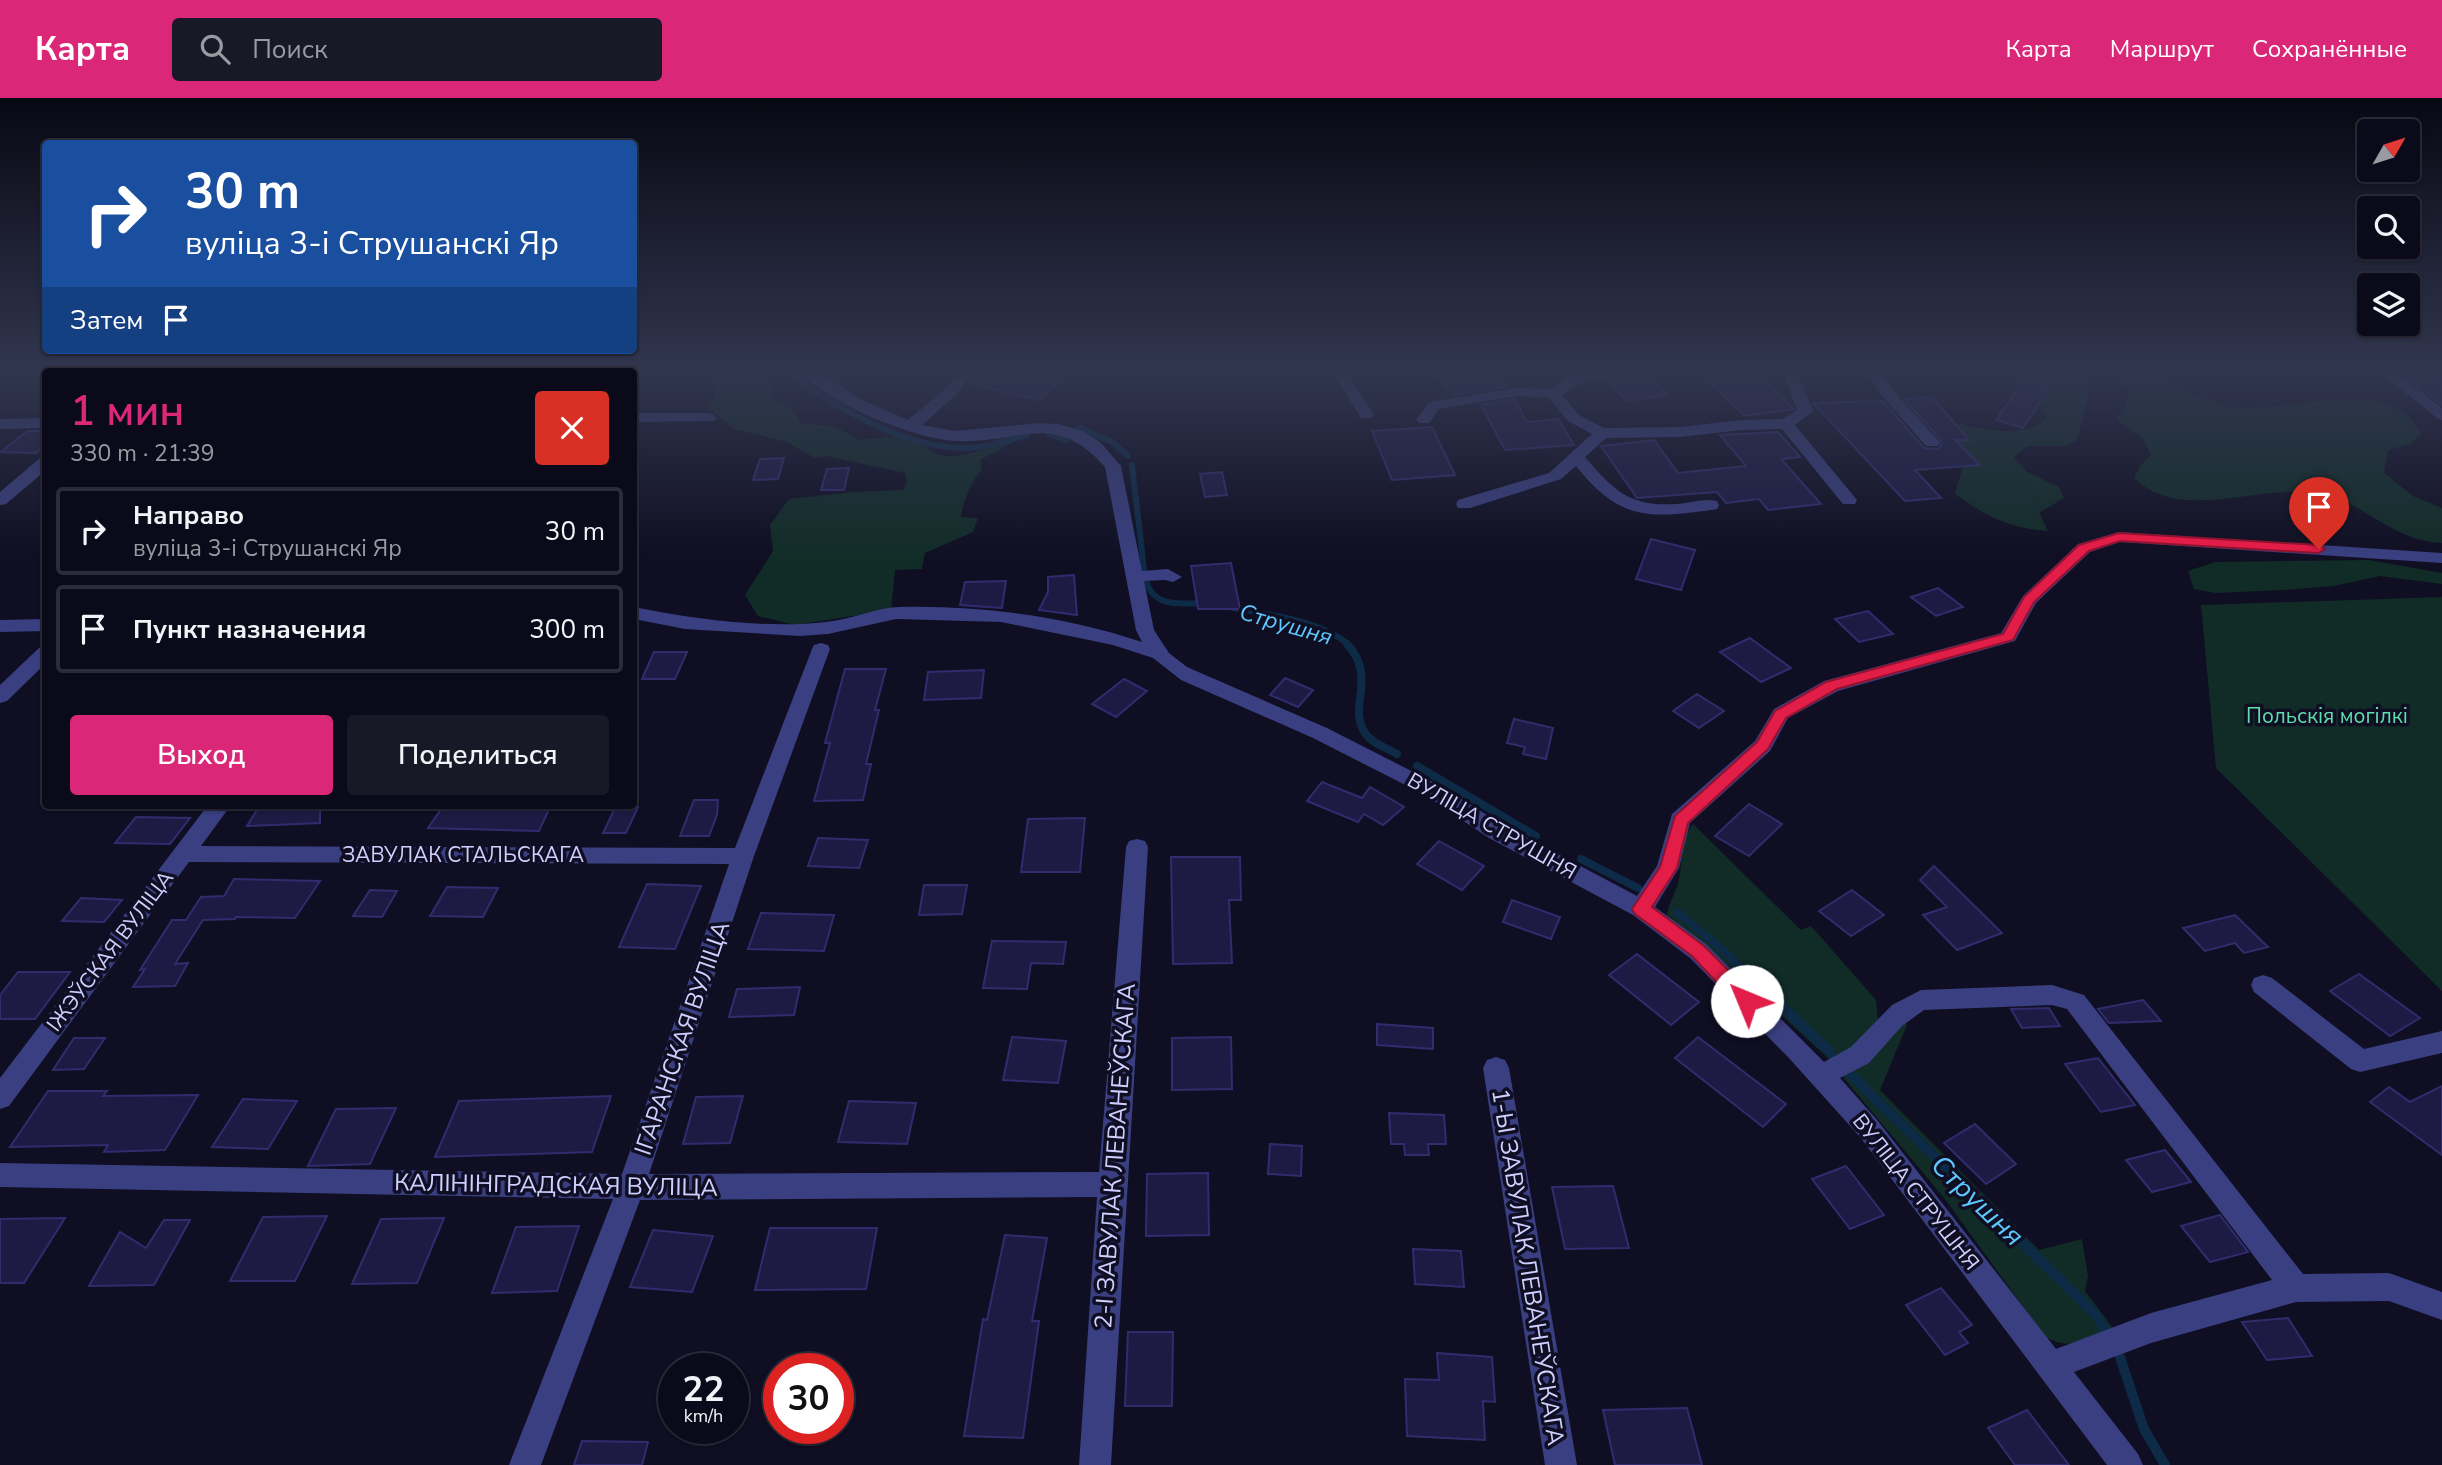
<!DOCTYPE html>
<html lang="ru">
<meta charset="utf-8">
<style>
body{margin:0;font-family:"Nunito Sans",sans-serif;background:#191827;color:#f1f3f6;height:100vh;display:flex;flex-direction:column;font-size:26px;white-space:nowrap}
*{box-sizing:border-box;margin:0}
p{font-size:23px;color:#9a9aa2}
.icon{flex:none;width:38px;height:38px;fill:none;stroke:currentColor;stroke-width:2;stroke-linecap:round;stroke-linejoin:round}
.map{position:relative;flex:1;overflow:hidden}
.side{position:absolute;left:42px;top:270px;width:595px;height:441px;display:flex;flex-direction:column;background:#0b0a1a;border-radius:7px;box-shadow:0 2px 5px #0004,0 0 0 2px #2b2b39}
.side>*{flex:none}
.banner{position:absolute;left:42px;top:42px;width:595px;height:214px;border-radius:7px;box-shadow:0 2px 5px #0004,0 0 0 2px #2b2b39;background:#1a4fa0;color:#fff;overflow:hidden}
.needle{width:46px;rotate:51deg}
.controls{position:absolute;left:2357px;top:21px;display:grid;gap:14px}
.controls a{display:grid;place-items:center;width:63px;height:63px;border-radius:7px;background:#0b0a1a;box-shadow:0 2px 5px #0004,0 0 0 2px #2b2b39;font-size:35px}
.speed{position:absolute;left:658px;top:1255px;display:flex;gap:14px;font-size:35px;font-weight:700;text-align:center}
.speed>*{display:grid;place-content:center;width:91px;height:91px;border-radius:50%;background:#0b0a1a;box-shadow:0 2px 5px #0004,0 0 0 2px #2b2b39;line-height:1}
.speed small{font-size:18px;font-weight:400}
.speed .limit{border:10px solid #d22;background:#fff;color:#111}
.pin{position:absolute;display:grid;place-items:center;width:60px;height:60px;color:#fff;margin:-72px -30px;border-radius:50% 50% 50% 0;rotate:-45deg;box-shadow:0 0 7px #0007}
.pin .icon{rotate:45deg}
.me{position:absolute;width:77px;margin:-38px;rotate:315deg;stroke-linejoin:round;filter:drop-shadow(0 0 5px #0008)}
.turn{display:flex;align-items:center;gap:24px;height:147px;padding:0 28px;font-size:32px}
.turn .icon{width:91px;height:91px;stroke-width:2.5}
.turn b{display:block;font-size:49px;line-height:60px}
.then{display:flex;align-items:center;height:66px;padding:0 28px;background:#0003;gap:14px;font-size:26px}
.round{display:grid;place-items:center;flex:none;width:74px;height:74px;border-radius:7px;background:#191827}
.summary{display:flex;align-items:center;justify-content:space-between;height:119px;padding:0 28px}
h1{font-size:42px;font-weight:600;line-height:52px;color:#db2777}
.cta{display:flex;gap:14px;margin-top:auto;padding:14px 28px}
.cta a{flex:1;height:80px;border-radius:7px;background:#db2777;color:#fff;font-size:28px;font-weight:600;line-height:80px;text-align:center}
.cta a+a{background:#191827;color:#f1f3f6}
ul{padding:0;list-style:none}
li{display:flex;align-items:center;gap:21px;height:88px;margin:0 14px 10px;padding:0 14px;border:4px solid #2b2b39;border-radius:7px}
li div{flex:1}
li b{display:block;font-size:26px}
li em{font-style:normal}
header{display:flex;align-items:center;gap:42px;box-sizing:border-box;height:98px;padding:0 35px;background:#db2777;color:#fff}
header strong{font-size:33px}
nav{display:flex;gap:38px;margin-inline-start:auto;font-size:24px}
.search{width:490px;height:63px;background:#191827;display:flex;align-items:center;gap:18px;box-sizing:border-box;padding:0 24px;border-radius:7px;color:#9a9aa2;font-size:26px}
.map>svg:first-child{display:block}
</style>
<header>
<strong>Карта</strong>
<div class="search"><svg class="icon" aria-label="search" viewBox="0 0 24 24"><circle cx="10" cy="10" r="6"/><path d="M15 15l6 6"/></svg>Поиск</div>
<nav><a>Карта</a><a>Маршрут</a><a>Сохранённые</a></nav>
</header>
<div class="map">
<svg width="2442" height="1367" viewBox="0 0 2442 1367">
<rect width="100%" height="100%" fill="#0f0e22"/>
<g fill="#112c27">
<path d="M704,271C732,271 758,263 774,291L772,301L794,312L801,326C824,326 839,328 858,342L887,339L922,341C934,370 970,355 992,349L997,344L995,342L1012,337L1015,343L980,362L982,371C971,384 963,403 961,419L978,420L973,434L925,455L922,471L895,472L891,512L795,527L758,518L745,497L773,453L770,427L789,401L853,394L903,392L907,385L905,375L827,358L815,360L787,344L734,331L708,310L714,300V278Z"/>
<path d="M2039,271H2090L2089,297L2077,342L2066,348H2028L2014,359L2027,374L2059,389L2064,400L2039,415L2048,433C2011,431 1984,417 1955,396L1963,368L1946,331L1950,324C1980,330 2022,343 2047,320L2035,301L2041,285Z"/>
<path d="M2112,271H2161L2160,279C2181,290 2206,303 2229,308C2276,317 2371,283 2408,318C2413,323 2417,330 2421,335L2411,346L2388,352L2384,375L2413,398L2442,410V445C2398,443 2372,414 2335,399C2327,395 2313,395 2304,394C2249,390 2179,423 2134,380L2140,368L2151,357L2143,341L2116,321L2125,310L2128,292Z"/>
<polygon points="2369,462 2442,475 2442,486 2380,478 2334,488 2282,492 2216,495 2194,491 2188,473 2215,464"/>
<polygon points="2442,499 2442,893 2216,670 2201,507"/>
<path d="M1693,726L1801,832L1811,828L1876,902L1878,923L1852,953L1830,962L1710,851L1667,817C1669,803 1675,797 1678,785C1685,760 1675,751 1693,726Z"/>
<path d="M1901,920L1907,927L1880,992L2039,1152L2082,1141L2088,1178L2085,1193L2113,1230C2088,1243 2072,1253 2045,1239L1945,1101L1842,978Z"/>
</g>
<g fill="none" stroke-linecap="round" stroke-linejoin="round">
<g stroke="#0d2b47" stroke-width="6">
<path d="M786,271C829,308 905,350 963,350C985,350 1006,343 1027,337"/>
<polyline points="1078,329 1112,344 1128,358"/>
<polyline points="1049,336 1066,342"/>
<polyline points="1132,367 1144,471"/>
<path d="M1146,483C1154,511 1182,505 1206,505"/>
<path d="M1229,509C1267,517 1319,521 1349,547"/>
</g>
<g stroke="#0d2b47" stroke-width="8">
<path d="M1347,546C1378,579 1347,609 1365,635C1371,645 1387,650 1397,656"/>
<polyline points="1417,668 1536,738"/>
<polyline points="1581,761 1638,790"/>
<polyline points="1677,814 1717,847 1778,905"/>
</g>
<g stroke="#0d2b47" stroke-width="10">
<polyline points="1776,903 1831,955"/>
<polyline points="1848,974 2097,1218 2105,1233"/>
<polyline points="2120,1259 2144,1331 2165,1367"/>
</g>
</g>
<g fill="#1d1a43" stroke="#312c6e" stroke-width="2">
<polygon points="990,271 1008,271 1059,283 1039,302 973,286"/>
<polygon points="1466,271 1496,271 1507,289 1455,297 1435,275"/>
<polygon points="1696,271 1753,271 1794,311 1745,318"/>
<polygon points="2432,273 2442,281 2442,307 2400,274"/>
<polygon points="1647,276 1667,297 1627,303 1607,282"/>
<polygon points="2028,276 2048,292 2023,330 1996,322"/>
<polygon points="1932,299 1969,342 1955,342 1980,367 1915,372 1941,400 1905,403 1813,305 1883,303 1924,350 1938,351 1942,346 1940,341 1904,301"/>
<polygon points="1514,301 1527,324 1558,321 1574,347 1505,352 1481,307"/>
<polygon points="1432,329 1455,377 1392,382 1372,333"/>
<polygon points="27,333 46,333 46,347 36,355 1,354"/>
<polygon points="1778,334 1800,359 1781,361 1821,406 1768,412 1759,401 1726,405 1717,394 1637,400 1601,348 1654,342 1678,375 1746,368 1720,337"/>
<polygon points="784,360 778,381 753,382 760,361"/>
<polygon points="849,370 844,392 821,392 827,371"/>
<polygon points="1222,374 1227,397 1205,399 1200,376"/>
<polygon points="1651,441 1695,452 1681,492 1636,481"/>
<polygon points="1231,465 1240,511 1198,511 1191,468"/>
<polygon points="1074,477 1077,517 1039,512 1048,494 1048,479"/>
<polygon points="1006,483 1002,510 960,507 965,484"/>
<polygon points="1938,490 1963,509 1936,518 1911,499"/>
<polygon points="1868,513 1893,536 1859,544 1835,521"/>
<polygon points="1750,540 1791,570 1761,584 1720,554"/>
<polygon points="654,554 687,554 675,581 642,581"/>
<polygon points="845,571 886,571 875,612 879,612 866,666 871,666 863,702 814,703 830,645 825,645"/>
<polygon points="984,572 981,600 924,602 928,574"/>
<polygon points="1285,580 1313,592 1298,609 1270,597"/>
<polygon points="1124,581 1147,593 1116,619 1092,606"/>
<polygon points="1697,596 1724,613 1699,630 1673,613"/>
<polygon points="1514,621 1553,630 1546,661 1523,656 1525,649 1507,645"/>
<polygon points="1322,684 1362,700 1370,689 1404,709 1383,727 1364,716 1358,724 1307,703"/>
<polygon points="694,702 718,702 717,717 709,738 680,738"/>
<polygon points="1749,706 1782,726 1749,758 1715,738"/>
<polygon points="260,707 320,707 320,725 247,728"/>
<polygon points="444,707 551,707 539,733 428,730"/>
<polygon points="616,708 638,709 626,735 603,735"/>
<polygon points="136,719 190,720 170,746 115,745"/>
<polygon points="1085,720 1080,774 1021,774 1028,721"/>
<polygon points="818,740 868,742 859,770 808,768"/>
<polygon points="1439,743 1484,768 1462,792 1417,766"/>
<polygon points="1171,759 1240,759 1241,802 1229,802 1232,865 1173,866"/>
<polygon points="1934,768 2002,835 1957,852 1923,817 1947,809 1920,782"/>
<polygon points="234,781 320,783 295,820 236,819 235,821 203,822 175,866 188,865 175,888 133,889 145,871 140,872 172,822 186,822 201,799 224,798"/>
<polygon points="647,786 701,788 675,851 619,849"/>
<polygon points="924,787 967,787 962,816 919,817"/>
<polygon points="447,789 498,790 483,819 430,818"/>
<polygon points="370,792 397,793 382,819 353,818"/>
<polygon points="1852,792 1884,817 1851,838 1819,813"/>
<polygon points="81,800 122,802 104,824 62,823"/>
<polygon points="1512,802 1560,819 1551,841 1503,824"/>
<polygon points="761,815 834,817 824,853 748,851"/>
<polygon points="2235,817 2268,849 2244,855 2235,845 2205,853 2183,830"/>
<polygon points="992,843 1066,844 1063,866 1031,865 1027,891 983,890"/>
<polygon points="1637,856 1699,904 1671,927 1609,877"/>
<polygon points="18,874 70,874 35,921 0,921 0,897"/>
<polygon points="2359,876 2420,920 2390,938 2330,893"/>
<polygon points="800,889 794,917 729,919 737,891"/>
<polygon points="2143,902 2161,923 2109,925 2098,911"/>
<polygon points="2049,910 2060,928 2022,930 2011,911"/>
<polygon points="1377,926 1433,930 1433,951 1377,947"/>
<polygon points="1012,939 1066,943 1058,985 1003,982"/>
<polygon points="1231,939 1232,991 1172,992 1172,940"/>
<polygon points="1698,939 1786,1006 1763,1029 1675,960"/>
<polygon points="74,940 105,940 84,971 53,972"/>
<polygon points="2098,960 2135,1007 2101,1014 2065,966"/>
<polygon points="2442,988 2442,1057 2370,1004 2389,989 2410,1004"/>
<polygon points="48,993 107,993 103,998 198,997 165,1052 104,1054 108,1047 10,1049"/>
<polygon points="611,998 592,1054 435,1059 459,1003"/>
<polygon points="743,998 730,1045 683,1046 696,999"/>
<polygon points="243,1001 297,1003 268,1051 212,1049"/>
<polygon points="849,1003 916,1005 907,1046 838,1044"/>
<polygon points="396,1010 370,1066 308,1068 336,1011"/>
<polygon points="1389,1015 1444,1017 1446,1046 1428,1046 1429,1057 1405,1057 1404,1046 1391,1046"/>
<polygon points="1975,1026 2016,1066 1986,1086 1944,1045"/>
<polygon points="1270,1046 1302,1048 1301,1078 1268,1076"/>
<polygon points="2165,1052 2191,1084 2152,1094 2126,1062"/>
<polygon points="1846,1068 1884,1117 1850,1131 1812,1081"/>
<polygon points="1208,1075 1209,1137 1146,1138 1147,1076"/>
<polygon points="1613,1088 1629,1150 1565,1151 1552,1089"/>
<polygon points="2220,1117 2248,1154 2210,1164 2181,1128"/>
<polygon points="327,1118 295,1183 230,1183 263,1119"/>
<polygon points="65,1120 24,1185 0,1185 0,1121"/>
<polygon points="444,1120 417,1185 352,1186 381,1121"/>
<polygon points="164,1122 190,1122 154,1187 89,1188 120,1134 146,1150"/>
<polygon points="579,1128 557,1193 492,1195 516,1129"/>
<polygon points="770,1130 877,1130 866,1191 755,1192"/>
<polygon points="653,1132 713,1138 692,1194 630,1189"/>
<polygon points="1005,1137 1047,1140 1032,1223 1039,1223 1023,1340 964,1338 983,1221 987,1222"/>
<polygon points="1413,1151 1461,1153 1464,1189 1415,1186"/>
<polygon points="1941,1190 1972,1227 1959,1234 1968,1245 1945,1257 1906,1207"/>
<polygon points="2288,1220 2312,1258 2267,1262 2242,1224"/>
<polygon points="1128,1234 1173,1234 1172,1308 1125,1308"/>
<polygon points="1437,1255 1492,1259 1495,1304 1483,1303 1485,1342 1407,1338 1405,1281 1439,1282"/>
<polygon points="1687,1310 1702,1367 1615,1367 1603,1312"/>
<polygon points="2027,1312 2069,1367 2015,1367 1988,1330"/>
<polygon points="582,1343 648,1344 642,1367 574,1367"/>
</g>
<g fill="none" stroke-linecap="round" stroke-linejoin="round">
<g fill="#393f80" fill-rule="evenodd">
<path d="M797,271H813L860,301L908,322L949,288L960,271H974L959,294L922,327L955,333L1039,325L1058,326L1083,333L1101,345L1121,368L1142,473L1168,471L1182,479L1173,484L1165,482L1144,483L1154,532L1169,555L1187,569L1327,630L1437,686L1505,728L1637,798L1657,768L1672,716L1755,643L1774,611L1824,583L2001,535L2023,498L2078,446L2119,434L2442,455V465L2120,444L2090,454L2036,505L2015,543L1838,593L1788,620L1770,653L1690,725L1679,770L1655,809L1706,846L1824,964L1851,949L1892,907L1921,892L2052,887L2084,897L2303,1176L2389,1175L2442,1194V1222L2389,1203L2296,1204L2151,1245L2074,1274L2138,1356L2143,1367H2107L1860,1039L1788,959L1690,860L1633,817L1489,740L1423,696L1313,640L1181,582L1153,560L1113,547L1001,524L896,521L828,536L800,538L685,531L634,521V509C692,521 767,531 826,524C850,522 874,510 899,509C980,507 1065,518 1142,544L1136,532L1105,369C1054,311 1020,346 956,343C913,341 824,304 797,271ZM2052,907L2067,911L2272,1182L2151,1215L2056,1251L1878,1023L1840,980L1869,965L1902,928L1924,912Z"/>
<polygon points="1335,271 1354,271 1348,276 1374,317 1371,320 1361,320 1333,274"/>
<path d="M1602,271H1650L1643,275L1587,282L1562,297L1579,317L1604,330L1679,329L1742,322L1782,321L1797,312L1782,271H1796L1813,313L1795,327L1857,402L1855,406H1843L1782,331L1742,332L1679,339L1606,340L1585,359C1615,394 1630,409 1678,406C1691,405 1705,400 1717,403L1719,407L1717,411L1711,412C1645,421 1619,421 1576,368L1561,381L1470,410H1458L1456,406L1458,402L1549,375L1592,336L1568,323L1549,300L1517,298L1439,311L1429,325H1419L1416,322L1429,304L1517,290L1550,291L1566,279Z"/>
<polygon points="1869,271 1884,271 1882,275 1891,290 1938,342 1940,345 1938,348 1926,348 1880,295 1867,274"/>
<polygon points="2212,271 2230,271 2223,275 2214,274"/>
<polygon points="2376,271 2392,271 2442,310 2442,322 2437,320"/>
<polygon points="709,315 714,317 717,320 714,323 634,324 634,315"/>
<polygon points="46,320 46,330 0,331 0,321"/>
<polygon points="46,358 46,372 6,406 0,407 0,394 40,360"/>
<polygon points="46,521 46,533 0,534 0,522"/>
<polygon points="821,545 828,547 830,551 754,758 649,1076 1099,1074 1126,749 1129,743 1137,741 1145,743 1148,749 1111,1367 1079,1367 1097,1099 640,1102 541,1367 509,1367 613,1101 0,1089 0,1065 622,1076 729,766 189,764 9,1008 0,1011 0,980 208,707 231,707 201,748 735,750 812,551 814,547"/>
<polygon points="46,548 46,565 7,603 0,605 0,587 39,550"/>
<polygon points="2263,877 2272,880 2364,951 2442,933 2442,955 2360,974 2351,971 2254,894 2251,887 2254,880"/>
<polygon points="1496,959 1505,962 1509,970 1577,1367 1545,1367 1483,970 1487,962"/>
</g>
</g>
<linearGradient id="sky" x2="0" y2="1"><stop stop-color="#080813"/><stop offset="0.59" stop-color="#31364f"/><stop offset="1" stop-color="#31364f" stop-opacity="0"/></linearGradient>
<rect width="2442" height="462" fill="url(#sky)"/>
<polygon fill="#e11d48" stroke="#92132f" stroke-width="2" points="2119,435 2319,447 2325,451 2319,455 2120,443 2089,453 2034,504 2013,542 1837,591 1786,620 1768,651 1688,725 1677,770 1652,809 1704,848 1754,898 1756,903 1754,909 1747,911 1740,909 1692,858 1635,816 1632,811 1660,769 1675,718 1757,644 1775,613 1826,584 2003,536 2024,499 2079,447"/>
<g text-anchor="middle" stroke-width="7" stroke-linejoin="round" paint-order="stroke">
<g font-size="21" fill="#5cdead" stroke="#0f0e22">
<text x="2327" y="625">Польскія могілкі</text>
</g>
<g font-size="21" fill="#cfcfff" stroke="#0f0e22">
<text transform="translate(1492 728) rotate(30)" y="7">ВУЛІЦА СТРУШНЯ</text>
<text x="463" y="764">ЗАВУЛАК СТАЛЬСКАГА</text>
<text transform="translate(110 853) rotate(-53)" y="7">ІЖЭЎСКАЯ ВУЛІЦА</text>
<text transform="translate(1916 1094) rotate(52)" y="7">ВУЛІЦА СТРУШНЯ</text>
</g>
<g font-size="23" font-style="italic" fill="#5ec8fd" stroke="#0f0e22">
<text transform="translate(1286 526) rotate(16)" y="8">Струшня</text>
</g>
<g font-size="24" fill="#cfcfff" stroke="#0f0e22">
<text transform="translate(682 940) rotate(-71)" y="8">ІГАРАНСКАЯ ВУЛІЦА</text>
<text transform="translate(1115 1058) rotate(-86)" y="8">2-І ЗАВУЛАК ЛЕВАНЕЎСКАГА</text>
<text transform="translate(556 1087) rotate(1)" y="8">КАЛІНІНГРАДСКАЯ ВУЛІЦА</text>
<text transform="translate(1528 1169) rotate(81)" y="8">1-Ы ЗАВУЛАК ЛЕВАНЕЎСКАГА</text>
</g>
<g font-size="28" font-style="italic" fill="#5ec8fd" stroke="#0f0e22">
<text transform="translate(1978 1102) rotate(44)" y="10">Струшня</text>
</g>
</g>
</svg>
<div class="controls">
<a><svg class="needle" viewBox="-14 -14 28 28"><path d="M0-13l5 13h-10z" fill="#e53935"/><path d="M0 13l5-13h-10z" fill="#9a9aa2"/></svg></a>
<a><svg class="icon" aria-label="search" viewBox="0 0 24 24"><circle cx="10" cy="10" r="6"/><path d="M15 15l6 6"/></svg></a>
<a><svg class="icon" aria-label="layers" viewBox="0 0 24 24"><path d="M12 4l9 5-9 5-9-5zM3 14l9 5 9-5"/></svg></a>
</div>
<div class="speed"><div>22<small>km/h</small></div><div class="limit">30</div></div>
<div class="pin" style="left:2319px;top:451px;background:#d93025"><svg class="icon" aria-label="arrive" viewBox="0 0 24 24"><path d="M6 21V4h12l-3 4 3 4H6"/></svg></div>
<svg class="me" style="left:1747px;top:903px" viewBox="-20 -20 40 40"><circle r="19" fill="#fff"/><path d="M0-13L10 11 0 6-10 11z" fill="#e11d48"/></svg>
<div class="banner">
<div class="turn"><svg class="icon" aria-label="right" viewBox="0 0 24 24"><path d="M7 20v-9h11M14 6l5 5-5 5"/></svg><div><b>30 m</b>вуліца 3-і Струшанскі Яр</div></div>
<div class="then">Затем<svg class="icon" aria-label="arrive" viewBox="0 0 24 24"><path d="M6 21V4h12l-3 4 3 4H6"/></svg></div>
</div>
<section class="side">
<div class="summary"><div><h1>1 мин</h1><p>330 m · 21:39</p></div><a class="round" style="background:#d93025;color:#fff"><svg class="icon" aria-label="close" viewBox="0 0 24 24"><path d="M6 6l12 12M18 6L6 18"/></svg></a></div>
<ul>
<li><svg class="icon" aria-label="right" viewBox="0 0 24 24"><path d="M7 20v-9h11M14 6l5 5-5 5"/></svg><div><b>Направо</b><p>вуліца 3-і Струшанскі Яр</p></div><em>30 m</em></li>
<li><svg class="icon" aria-label="arrive" viewBox="0 0 24 24"><path d="M6 21V4h12l-3 4 3 4H6"/></svg><div><b>Пункт назначения</b></div><em>300 m</em></li>
</ul>
<div class="cta"><a>Выход</a><a>Поделиться</a></div>
</section>
</div>
